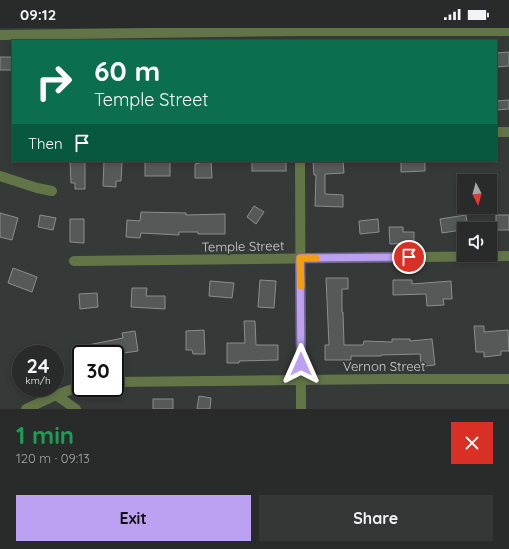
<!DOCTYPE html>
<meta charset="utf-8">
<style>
body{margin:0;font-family:Quicksand,sans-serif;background:#343735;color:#f1f3f6;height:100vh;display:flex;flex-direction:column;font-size:15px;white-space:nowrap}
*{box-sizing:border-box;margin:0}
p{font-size:13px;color:#a5a7a8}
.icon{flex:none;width:22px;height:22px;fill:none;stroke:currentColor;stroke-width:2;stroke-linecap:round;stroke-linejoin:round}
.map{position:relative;height:381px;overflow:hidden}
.sheet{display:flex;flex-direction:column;background:#282b29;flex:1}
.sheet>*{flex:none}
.top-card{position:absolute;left:12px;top:12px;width:485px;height:122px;border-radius:0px;box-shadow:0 2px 6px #0003,0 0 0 1px #444746;background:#0b6e4f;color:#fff;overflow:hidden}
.needle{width:26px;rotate:174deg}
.fabs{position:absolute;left:457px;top:146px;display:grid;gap:8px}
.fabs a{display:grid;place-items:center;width:40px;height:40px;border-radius:0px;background:#282b29;box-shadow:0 2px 6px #0003,0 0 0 1px #444746;font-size:20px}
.speed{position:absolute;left:12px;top:317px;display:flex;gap:8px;font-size:20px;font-weight:700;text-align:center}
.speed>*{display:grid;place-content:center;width:52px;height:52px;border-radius:50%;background:#282b29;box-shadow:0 2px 6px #0003,0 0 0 1px #444746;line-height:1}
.speed small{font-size:10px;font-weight:400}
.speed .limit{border:2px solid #111;border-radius:6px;background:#fff;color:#111}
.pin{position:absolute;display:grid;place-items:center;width:34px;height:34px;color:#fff;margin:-17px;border:2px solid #fff;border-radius:50%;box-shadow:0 1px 4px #0007}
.me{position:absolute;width:44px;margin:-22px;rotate:0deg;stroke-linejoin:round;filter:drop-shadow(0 0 3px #0008)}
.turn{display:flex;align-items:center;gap:14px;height:84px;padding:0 16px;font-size:18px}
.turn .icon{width:52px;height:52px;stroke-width:2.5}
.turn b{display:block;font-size:28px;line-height:34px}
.then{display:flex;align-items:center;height:38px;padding:0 16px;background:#0003;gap:8px;font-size:15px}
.round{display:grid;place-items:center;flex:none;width:42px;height:42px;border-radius:0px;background:#343735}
.summary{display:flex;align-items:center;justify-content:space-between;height:68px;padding:0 16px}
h1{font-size:24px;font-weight:700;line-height:30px;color:#1e9e55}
.primary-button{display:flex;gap:8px;margin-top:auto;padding:8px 16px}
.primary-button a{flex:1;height:46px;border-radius:0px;background:#bca0f2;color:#111;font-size:16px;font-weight:700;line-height:46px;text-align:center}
.primary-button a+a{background:#343735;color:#f1f3f6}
.status{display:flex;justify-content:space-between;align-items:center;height:28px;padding:0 20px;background:#282b29;direction:ltr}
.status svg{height:11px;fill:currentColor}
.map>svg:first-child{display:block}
</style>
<div class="status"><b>09:12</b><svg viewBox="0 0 49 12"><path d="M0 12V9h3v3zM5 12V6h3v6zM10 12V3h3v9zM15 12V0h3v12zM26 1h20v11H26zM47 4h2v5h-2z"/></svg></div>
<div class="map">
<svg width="509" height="381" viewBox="0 0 509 381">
<rect width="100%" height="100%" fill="#353937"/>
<g fill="#555a59" stroke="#8a8e8e">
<polygon points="509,24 509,38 496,39 496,25"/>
<rect x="0" y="29" width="13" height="13"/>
<polygon points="509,72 509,81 496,82 496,73"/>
<polygon points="70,133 85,133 85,161 75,161 75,155 71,155"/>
<polygon points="104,133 122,134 121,153 116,153 116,159 103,158"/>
<rect x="145" y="133" width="25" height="15"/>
<polygon points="200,133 211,133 212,150 195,150 195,136 200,135"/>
<rect x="252" y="133" width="34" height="10"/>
<polygon points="313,133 343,133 344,145 325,146 325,166 343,167 343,179 315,178 316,147 314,147"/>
<polygon points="401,133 425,133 425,143 401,144"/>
<polygon points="254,178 264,184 256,196 247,189"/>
<polygon points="141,184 186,185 186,187 225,186 225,206 198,206 198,204 179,204 179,207 141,205 140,210 126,209 127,192 140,193"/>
<polygon points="0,185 18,190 12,212 0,209"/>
<polygon points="40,187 56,190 53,202 38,199"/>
<polygon points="466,187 468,201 442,205 440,191"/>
<rect x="496" y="187" width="13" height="15"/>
<polygon points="70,191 84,191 84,215 70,214"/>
<polygon points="378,191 379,204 360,206 359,193"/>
<polygon points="389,199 403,199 403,204 414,204 414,215 390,216"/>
<polygon points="13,240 37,249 32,264 8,255"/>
<polygon points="326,250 348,250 348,261 342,261 342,284 343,284 344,317 363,317 364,313 392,314 392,311 410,311 410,313 432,311 435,337 425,338 425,334 421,335 420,326 381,327 381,328 351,328 351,332 325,332 325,317 329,317"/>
<polygon points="260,252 276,253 274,280 258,279"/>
<polygon points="393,252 412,252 412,256 451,253 452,271 443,271 444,277 427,278 426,266 393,267"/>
<polygon points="210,253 234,255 232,270 209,268"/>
<polygon points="132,260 147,260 146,268 165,268 165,281 131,279"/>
<polygon points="97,265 98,279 80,281 79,266"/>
<polygon points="244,293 255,293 256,317 278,317 278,332 239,333 239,335 227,335 227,315 245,315"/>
<polygon points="474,298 484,298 484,304 508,302 509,323 501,323 501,327 484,329 484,324 476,324"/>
<polygon points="204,302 205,326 193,326 192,322 186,322 186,303"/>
<polygon points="135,303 138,323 116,326 89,326 88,317 123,310 122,305"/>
<polygon points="199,368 211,370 210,381 197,381"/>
<rect x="153" y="371" width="20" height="10"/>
</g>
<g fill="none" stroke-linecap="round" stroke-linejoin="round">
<g stroke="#627547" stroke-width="10">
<polyline points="0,7 297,3 509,3"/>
<polyline points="496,104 509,104"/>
<polyline points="300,133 301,381"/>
<polyline points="0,148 37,160 52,163"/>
<polyline points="74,233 509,228"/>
<polyline points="115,354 390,351 509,351"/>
<polyline points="56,367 76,381"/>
<polyline points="26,381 56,367 81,358"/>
</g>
</g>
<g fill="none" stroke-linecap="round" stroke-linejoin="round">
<defs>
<polyline id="route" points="301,336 300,230 409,229"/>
</defs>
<use href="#route" stroke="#7a689d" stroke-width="10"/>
<use href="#route" stroke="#bca0f2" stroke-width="7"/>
<polyline stroke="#f59e0b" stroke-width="7" points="301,258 300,230 316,230"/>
</g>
<g text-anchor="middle" stroke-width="3" stroke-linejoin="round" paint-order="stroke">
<g font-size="13" fill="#d2d4d3" stroke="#353937">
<text transform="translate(243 218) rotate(-1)" y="5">Temple Street</text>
<text x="384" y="343">Vernon Street</text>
</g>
</g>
</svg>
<div class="fabs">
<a><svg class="needle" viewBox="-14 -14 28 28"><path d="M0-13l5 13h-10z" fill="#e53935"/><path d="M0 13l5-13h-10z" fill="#a5a7a8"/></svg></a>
<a><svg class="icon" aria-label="sound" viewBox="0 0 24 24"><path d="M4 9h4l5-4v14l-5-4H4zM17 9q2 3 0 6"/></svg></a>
</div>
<div class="speed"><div>24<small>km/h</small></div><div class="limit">30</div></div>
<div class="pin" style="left:409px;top:229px;background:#d93025"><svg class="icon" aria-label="arrive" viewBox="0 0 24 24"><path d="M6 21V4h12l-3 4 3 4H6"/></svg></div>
<svg class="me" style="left:301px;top:336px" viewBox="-20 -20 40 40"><path d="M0-17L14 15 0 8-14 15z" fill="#bca0f2" stroke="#fff" stroke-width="4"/></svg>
<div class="top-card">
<div class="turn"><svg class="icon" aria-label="right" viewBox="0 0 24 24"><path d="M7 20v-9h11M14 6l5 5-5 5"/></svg><div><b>60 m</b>Temple Street</div></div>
<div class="then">Then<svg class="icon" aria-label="arrive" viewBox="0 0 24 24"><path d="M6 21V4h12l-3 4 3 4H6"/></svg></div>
</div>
</div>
<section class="sheet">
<div class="summary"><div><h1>1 min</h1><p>120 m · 09:13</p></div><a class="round" style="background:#d93025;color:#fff"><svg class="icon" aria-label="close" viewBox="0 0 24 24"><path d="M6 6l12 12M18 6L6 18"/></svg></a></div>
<div class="primary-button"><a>Exit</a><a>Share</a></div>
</section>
